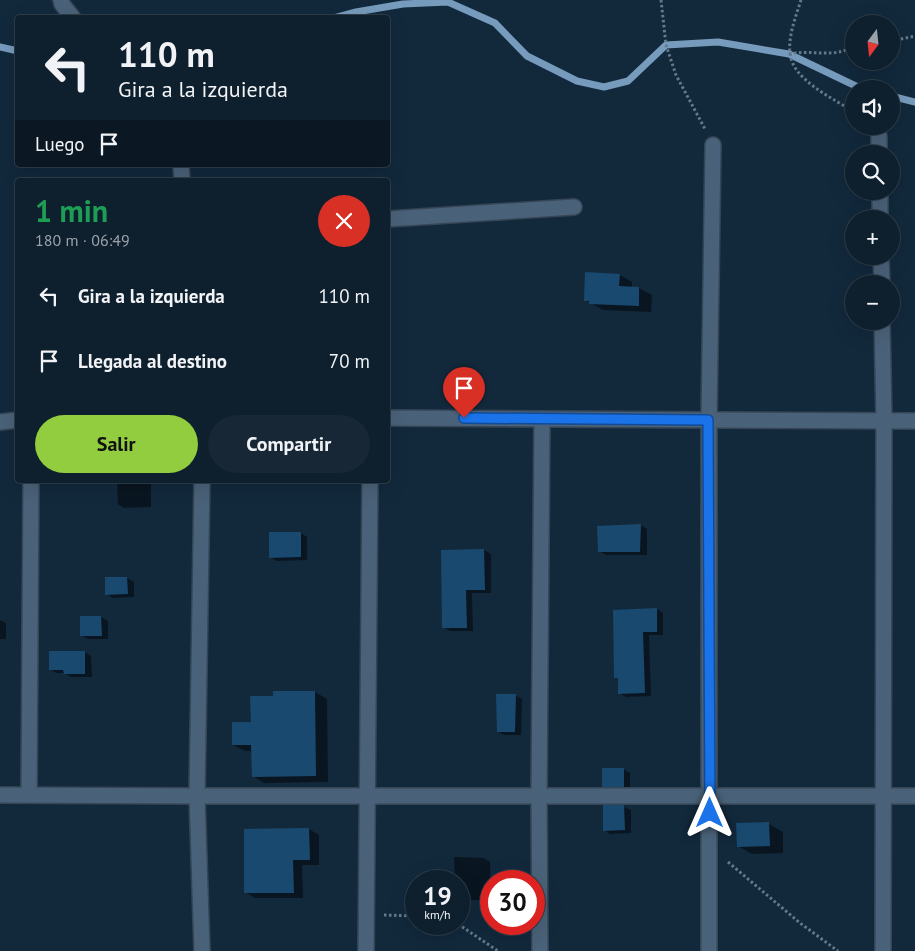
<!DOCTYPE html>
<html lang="es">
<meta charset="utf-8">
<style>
body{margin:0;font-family:"PT Sans",sans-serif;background:#172735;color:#f1f3f6;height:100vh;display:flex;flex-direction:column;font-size:19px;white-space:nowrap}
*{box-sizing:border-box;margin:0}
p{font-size:16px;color:#9ba2aa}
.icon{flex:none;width:28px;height:28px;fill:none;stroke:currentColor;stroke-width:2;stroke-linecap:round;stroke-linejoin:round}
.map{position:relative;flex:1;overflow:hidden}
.drawer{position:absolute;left:15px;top:178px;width:375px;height:305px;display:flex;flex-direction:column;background:#0e1f2d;border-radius:5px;box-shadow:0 5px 20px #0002,0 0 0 1px #2e3d49}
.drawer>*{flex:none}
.top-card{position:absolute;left:15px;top:15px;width:375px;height:152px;border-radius:5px;box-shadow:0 5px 20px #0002,0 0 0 1px #2e3d49;background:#0e1f2d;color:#f1f3f6;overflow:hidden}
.needle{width:32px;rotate:195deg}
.tools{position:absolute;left:845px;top:15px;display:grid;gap:10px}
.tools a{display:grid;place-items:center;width:55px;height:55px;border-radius:50%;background:#0e1f2d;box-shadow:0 5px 20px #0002,0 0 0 1px #2e3d49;font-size:25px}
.speed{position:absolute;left:405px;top:870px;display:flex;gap:10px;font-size:25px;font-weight:700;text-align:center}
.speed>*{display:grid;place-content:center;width:65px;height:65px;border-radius:50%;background:#0e1f2d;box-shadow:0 5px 20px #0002,0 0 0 1px #2e3d49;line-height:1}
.speed small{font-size:12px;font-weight:400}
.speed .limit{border:8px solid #d22;background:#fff;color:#111}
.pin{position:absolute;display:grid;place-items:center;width:42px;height:42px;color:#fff;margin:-51px -21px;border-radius:50% 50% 50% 0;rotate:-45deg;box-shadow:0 0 5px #0007}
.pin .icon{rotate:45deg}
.me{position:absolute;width:55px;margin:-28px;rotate:0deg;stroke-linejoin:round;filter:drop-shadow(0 0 4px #0008)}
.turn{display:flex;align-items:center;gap:18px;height:105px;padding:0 20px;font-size:22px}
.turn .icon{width:65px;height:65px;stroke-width:2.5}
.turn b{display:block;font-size:35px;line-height:42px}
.then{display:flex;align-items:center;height:48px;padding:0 20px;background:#0003;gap:10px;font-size:19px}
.round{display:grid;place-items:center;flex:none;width:52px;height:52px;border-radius:26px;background:#172735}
.head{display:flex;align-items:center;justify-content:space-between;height:85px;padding:0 20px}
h1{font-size:30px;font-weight:600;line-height:38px;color:#1e9e55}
.button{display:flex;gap:10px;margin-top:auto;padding:10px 20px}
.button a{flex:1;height:58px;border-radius:30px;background:#91cd3f;color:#111;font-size:20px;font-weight:600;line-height:58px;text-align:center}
.button a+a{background:#172735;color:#f1f3f6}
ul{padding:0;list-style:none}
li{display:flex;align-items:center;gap:15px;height:65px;padding:0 20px}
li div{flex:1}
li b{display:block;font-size:19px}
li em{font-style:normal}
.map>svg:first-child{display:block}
</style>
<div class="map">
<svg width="915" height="951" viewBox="0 0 915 951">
<rect width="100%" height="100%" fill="#12293c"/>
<g fill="#0007">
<polygon points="620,275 632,282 632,288 639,288 652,295 651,312 603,310 585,300"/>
<polygon points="117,480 151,480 151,507 124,508 118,504"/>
<polygon points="641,525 647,529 647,555 606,555 599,551 598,527"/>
<polygon points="301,533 307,537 307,560 277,561 270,557"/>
<polygon points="484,550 491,554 491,593 472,593 473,631 450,631 443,627 442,551"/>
<polygon points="106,578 127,578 134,582 134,597 113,598 106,594"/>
<polygon points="657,609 663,613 663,635 649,635 651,696 626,697 619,693 619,679 615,677"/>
<polygon points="101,617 108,621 108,639 88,639 82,636"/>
<polygon points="0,620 6,623 6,639 0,639"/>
<polygon points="85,652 91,656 92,677 71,677 64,673 56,673 50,669"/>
<polygon points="274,692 315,692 327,699 328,782 264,783 253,776 252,751 245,751 233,745 274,697"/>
<polygon points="515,695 522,699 521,735 504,735 498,732"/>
<polygon points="623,769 630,773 630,790 610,790 604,786"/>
<polygon points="604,807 624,807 631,810 631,833 610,834 604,830"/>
<polygon points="769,824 783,832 783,853 752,854 738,846"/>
<polygon points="309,829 319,835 319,865 302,865 303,898 255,898 245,892"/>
<polygon points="454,857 484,858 490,862 491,900 461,900 459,899 459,881 455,881"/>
</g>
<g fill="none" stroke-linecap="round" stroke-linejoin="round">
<g stroke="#779bbc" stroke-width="7">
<polyline points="334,18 356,12 403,4 448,2 495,23 527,56 577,81 604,87 628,81 666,45 718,42 789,54 862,89"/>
<polyline points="0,47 18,51"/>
<polyline points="891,96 915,102"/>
</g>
</g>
<g fill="#1a496f">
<polygon points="585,272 620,274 619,286 639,287 639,306 589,304 589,301 584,301"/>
<polygon points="641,524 640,552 598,552 597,526"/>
<polygon points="269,532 301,532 301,557 269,558"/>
<polygon points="484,549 485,590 466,590 467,628 442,628 441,550"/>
<polygon points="105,577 127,577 128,594 105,595"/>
<polygon points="657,608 657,632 643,632 645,693 618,694 618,678 614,678 613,610"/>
<polygon points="80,616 101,616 102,636 80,636"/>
<polygon points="49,651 85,651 85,674 64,674 63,670 49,670"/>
<polygon points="273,691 315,691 316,776 252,777 251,745 232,745 232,722 251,722 250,696 273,696"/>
<polygon points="496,694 516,694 515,732 497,732"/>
<rect x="602" y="768" width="22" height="19"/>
<polygon points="603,805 624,805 625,830 603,831"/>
<polygon points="769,822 770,846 737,847 736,823"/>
<polygon points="309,828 310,860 293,860 294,893 244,893 244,829"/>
</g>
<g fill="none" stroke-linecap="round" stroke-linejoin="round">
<defs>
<g id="minor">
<polyline points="61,0 62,4 73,18"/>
<polyline points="879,136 879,154"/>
<polyline points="181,165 182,180"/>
<polyline points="880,191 880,219"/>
<polyline points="388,219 574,207"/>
<polyline points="881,256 882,284"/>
<polyline points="882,321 884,420 883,951"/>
<polyline points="388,418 915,421"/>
<polyline points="0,422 18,420"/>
<polyline points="0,795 197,796 915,796"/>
<polyline points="29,795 31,480"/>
<polyline points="202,951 197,796 202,480"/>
<polyline points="366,951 370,480"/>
<polyline points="540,951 539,796 542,419"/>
<polyline points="709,951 709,420 713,145"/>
</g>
</defs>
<use href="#minor" stroke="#354555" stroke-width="18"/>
<g stroke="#657989" stroke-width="3" stroke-dasharray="2.5 2.5" stroke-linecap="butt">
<polyline points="661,0 666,45 676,75 705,129"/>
<path d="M801,0C796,16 788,36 790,53C792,80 833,98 854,112"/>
<polyline points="891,41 915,36"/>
<path d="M789,54C811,49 834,59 854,46"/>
<polyline points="728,862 800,923 838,951"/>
<polyline points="384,915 416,916"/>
<polyline points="458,924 498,951"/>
</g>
<use href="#minor" stroke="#4a6279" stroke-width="15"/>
</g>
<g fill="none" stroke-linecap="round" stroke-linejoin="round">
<defs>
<polyline id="route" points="464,418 708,420 710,813"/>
</defs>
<use href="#route" stroke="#114b97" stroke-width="12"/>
<use href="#route" stroke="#1a73e8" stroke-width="9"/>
</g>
</svg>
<div class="tools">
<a><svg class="needle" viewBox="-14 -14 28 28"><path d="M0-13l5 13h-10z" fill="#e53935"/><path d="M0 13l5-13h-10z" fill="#9ba2aa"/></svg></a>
<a><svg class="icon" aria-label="sound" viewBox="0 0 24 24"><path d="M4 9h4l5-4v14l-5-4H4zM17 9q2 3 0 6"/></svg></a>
<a><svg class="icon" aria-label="search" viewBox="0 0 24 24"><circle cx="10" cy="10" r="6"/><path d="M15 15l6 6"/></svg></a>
<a>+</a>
<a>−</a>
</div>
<div class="speed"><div>19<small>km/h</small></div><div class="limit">30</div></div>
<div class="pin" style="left:464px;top:418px;background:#d93025"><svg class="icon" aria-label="arrive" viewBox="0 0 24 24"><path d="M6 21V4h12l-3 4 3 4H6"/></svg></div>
<svg class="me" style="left:710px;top:813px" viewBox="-20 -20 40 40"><path d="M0-17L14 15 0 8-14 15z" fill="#1a73e8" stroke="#fff" stroke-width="4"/></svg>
<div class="top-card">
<div class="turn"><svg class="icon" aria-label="left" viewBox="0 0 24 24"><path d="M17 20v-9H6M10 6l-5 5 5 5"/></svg><div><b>110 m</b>Gira a la izquierda</div></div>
<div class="then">Luego<svg class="icon" aria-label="arrive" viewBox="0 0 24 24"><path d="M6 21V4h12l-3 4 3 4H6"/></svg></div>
</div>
<section class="drawer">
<div class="head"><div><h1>1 min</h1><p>180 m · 06:49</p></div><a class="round" style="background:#d93025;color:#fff"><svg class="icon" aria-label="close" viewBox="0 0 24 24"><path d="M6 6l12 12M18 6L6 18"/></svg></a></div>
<ul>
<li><svg class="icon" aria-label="left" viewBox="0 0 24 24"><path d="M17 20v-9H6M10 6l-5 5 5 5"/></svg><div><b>Gira a la izquierda</b></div><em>110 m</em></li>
<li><svg class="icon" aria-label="arrive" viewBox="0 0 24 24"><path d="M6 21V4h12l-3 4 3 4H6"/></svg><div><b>Llegada al destino</b></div><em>70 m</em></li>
</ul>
<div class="button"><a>Salir</a><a>Compartir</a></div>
</section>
</div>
